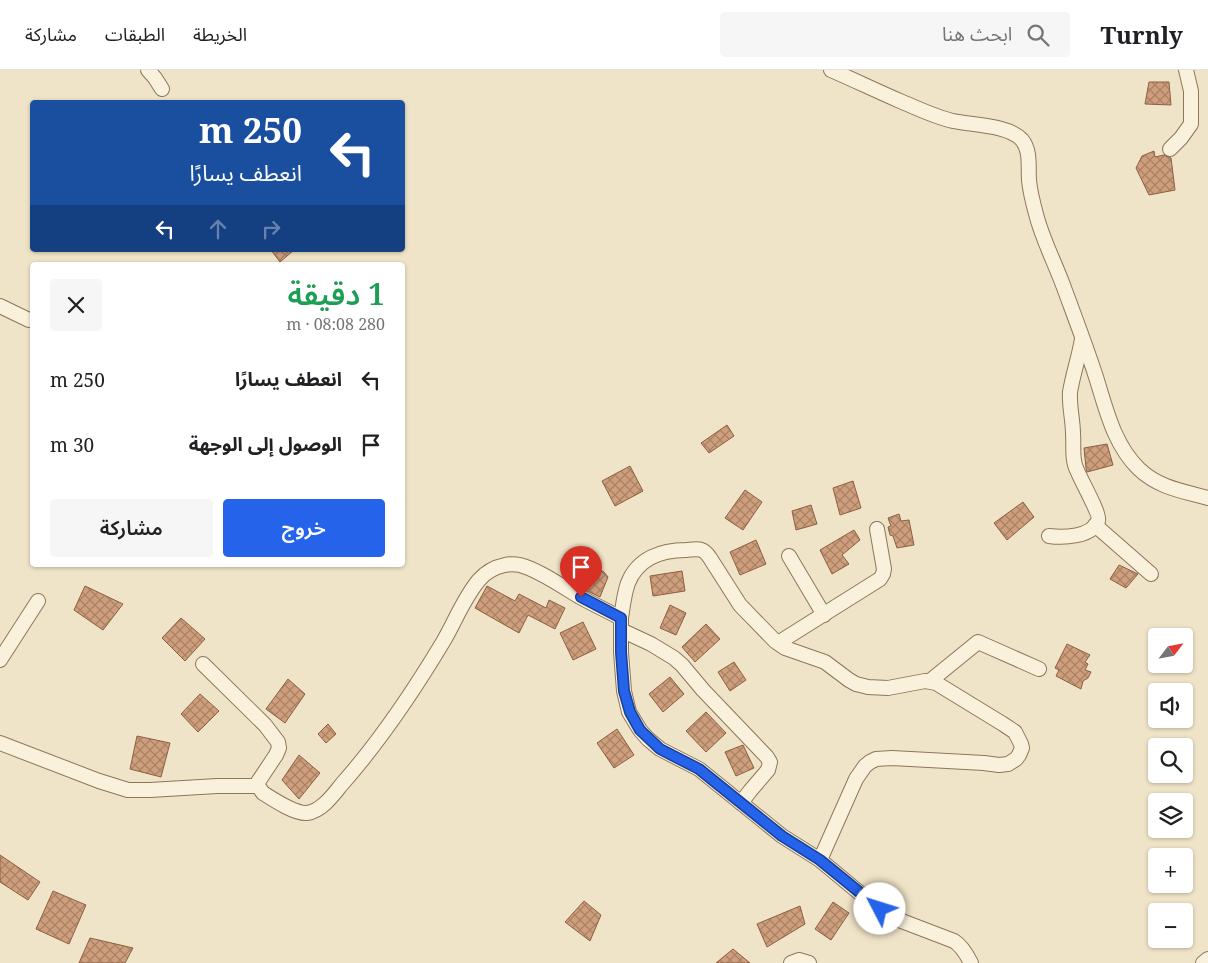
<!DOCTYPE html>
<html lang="ar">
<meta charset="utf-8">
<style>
body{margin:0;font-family:"Noto Serif","Noto Sans Arabic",serif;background:#f6f6f6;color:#202124;direction:rtl;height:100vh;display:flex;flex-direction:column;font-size:19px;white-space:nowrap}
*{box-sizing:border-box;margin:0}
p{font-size:16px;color:#757577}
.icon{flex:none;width:28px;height:28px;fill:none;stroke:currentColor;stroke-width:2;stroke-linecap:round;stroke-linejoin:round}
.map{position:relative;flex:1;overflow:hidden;direction:ltr}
.panel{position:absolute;left:30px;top:192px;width:375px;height:305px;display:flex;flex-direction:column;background:#fff;border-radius:5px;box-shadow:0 1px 4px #0004;direction:rtl}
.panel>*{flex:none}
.hud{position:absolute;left:30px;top:30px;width:375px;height:152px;border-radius:5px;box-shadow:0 1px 4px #0004;direction:rtl;background:#1a4fa0;color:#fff;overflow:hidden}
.needle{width:32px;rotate:58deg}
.buttons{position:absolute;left:1148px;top:558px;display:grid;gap:10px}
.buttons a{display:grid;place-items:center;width:45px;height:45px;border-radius:5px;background:#fff;box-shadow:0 1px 4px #0004;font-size:25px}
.pin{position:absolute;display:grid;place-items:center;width:42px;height:42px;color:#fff;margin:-51px -21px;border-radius:50% 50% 50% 0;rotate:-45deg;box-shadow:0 0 5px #0007}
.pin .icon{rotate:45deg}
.me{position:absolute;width:55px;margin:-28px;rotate:310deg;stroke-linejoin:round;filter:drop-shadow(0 0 4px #0008)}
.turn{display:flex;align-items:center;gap:18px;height:105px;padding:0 20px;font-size:22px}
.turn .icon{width:65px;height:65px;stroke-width:2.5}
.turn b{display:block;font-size:35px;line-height:42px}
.lanes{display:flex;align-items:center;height:48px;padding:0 20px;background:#0003;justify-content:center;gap:25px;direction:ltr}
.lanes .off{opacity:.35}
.round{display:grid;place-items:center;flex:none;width:52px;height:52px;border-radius:5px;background:#f6f6f6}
.head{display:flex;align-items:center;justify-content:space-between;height:85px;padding:0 20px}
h1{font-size:30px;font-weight:600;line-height:38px;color:#1e9e55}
.primary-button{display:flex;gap:10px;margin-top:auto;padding:10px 20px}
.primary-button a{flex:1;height:58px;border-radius:5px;background:#2563eb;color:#fff;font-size:20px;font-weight:600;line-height:58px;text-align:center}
.primary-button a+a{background:#f6f6f6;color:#202124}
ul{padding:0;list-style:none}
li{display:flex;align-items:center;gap:15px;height:65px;padding:0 20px}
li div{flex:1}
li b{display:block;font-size:19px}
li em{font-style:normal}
header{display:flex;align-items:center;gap:30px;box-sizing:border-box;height:70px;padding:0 25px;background:#fff;border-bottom:1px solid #e0e0e0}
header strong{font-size:24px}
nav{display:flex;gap:28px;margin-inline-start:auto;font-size:18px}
.search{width:350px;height:45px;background:#f6f6f6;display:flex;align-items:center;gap:12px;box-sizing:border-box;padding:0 18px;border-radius:5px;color:#757577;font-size:19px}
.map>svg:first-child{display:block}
</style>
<header>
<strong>Turnly</strong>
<div class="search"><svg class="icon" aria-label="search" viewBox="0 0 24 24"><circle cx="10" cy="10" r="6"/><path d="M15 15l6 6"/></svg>ابحث هنا</div>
<nav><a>الخريطة</a><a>الطبقات</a><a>مشاركة</a></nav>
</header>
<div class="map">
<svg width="1208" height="893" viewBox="0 0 1208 893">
<defs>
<pattern id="building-cross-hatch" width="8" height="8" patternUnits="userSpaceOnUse" patternTransform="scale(1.25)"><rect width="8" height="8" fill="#cf9f7d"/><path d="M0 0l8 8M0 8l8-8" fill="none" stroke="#a98266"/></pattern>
</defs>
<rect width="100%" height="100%" fill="#f0e4c8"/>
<g fill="url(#building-cross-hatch)" stroke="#8d5f41">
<polygon points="1149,12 1169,12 1171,35 1145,34"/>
<polygon points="1154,81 1155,87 1164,85 1171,88 1175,120 1149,125 1136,98 1142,86"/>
<polygon points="271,180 294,180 280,192"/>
<polygon points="727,355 734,366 709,383 701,373"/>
<polygon points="1107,374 1113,395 1087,402 1086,398 1084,378"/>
<polygon points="630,396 643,421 615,436 602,411"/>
<polygon points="853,411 861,438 840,445 833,418"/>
<polygon points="745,420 762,432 743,460 725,448"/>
<polygon points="1023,432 1034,447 1007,470 994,453"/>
<polygon points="811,435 817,454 796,460 792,441"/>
<polygon points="899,444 901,451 909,450 914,475 897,478 893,466 890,465 888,457 891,456 888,448"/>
<polygon points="854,460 860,470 842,485 849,494 832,504 820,480"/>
<polygon points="756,470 766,494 740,505 730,482"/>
<polygon points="1119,495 1138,504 1126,518 1110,509"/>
<polygon points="592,496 604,502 608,507 600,527 581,518"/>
<polygon points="682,501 685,521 653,526 650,506"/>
<polygon points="85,516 123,534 103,560 74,540"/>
<polygon points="487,516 515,531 519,524 546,538 549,530 565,538 555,559 528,545 519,563 475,538"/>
<polygon points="670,535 686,543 676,565 660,558"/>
<polygon points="181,548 205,569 185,591 162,568"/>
<polygon points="583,552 596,579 573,590 560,563"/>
<polygon points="706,554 720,569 695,592 682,577"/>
<polygon points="1067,574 1090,585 1085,592 1088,594 1085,600 1091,602 1088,608 1083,611 1081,619 1056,606 1059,600 1055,598"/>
<polygon points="734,592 746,610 730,621 718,602"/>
<polygon points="670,607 684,624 663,642 649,624"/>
<polygon points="288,609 305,624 285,653 266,639"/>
<polygon points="200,624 219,641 198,662 181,644"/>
<polygon points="706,642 726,663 706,682 686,661"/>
<polygon points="328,654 336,664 326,673 318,664"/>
<polygon points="617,659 634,685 614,698 597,673"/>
<polygon points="137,666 170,673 161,707 130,699"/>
<polygon points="743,675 754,698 736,706 725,682"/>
<polygon points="299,685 320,703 299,729 282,710"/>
<polygon points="0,785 40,812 28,830 0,812"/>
<polygon points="53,821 86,835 69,874 36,859"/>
<polygon points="584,831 601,845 590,871 565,852"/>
<polygon points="833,832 849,843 831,870 815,859"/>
<polygon points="800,836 805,854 767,877 757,854"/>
<polygon points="90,868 133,878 125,893 79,893"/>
<polygon points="733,879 750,893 716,893"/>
</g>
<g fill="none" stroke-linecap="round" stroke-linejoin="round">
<defs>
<g id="street">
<polyline points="148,0 155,8 162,19"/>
<path d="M831,0C854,10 877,21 900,31C917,38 935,47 953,51C972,55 1009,55 1022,70C1031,81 1028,97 1029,110C1030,122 1033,133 1036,144C1042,168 1054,191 1063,215C1074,245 1086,276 1096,307C1106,339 1114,375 1139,399C1159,418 1183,421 1208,428"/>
<polyline points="1170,79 1181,68 1191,54 1191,21 1186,0"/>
<polyline points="0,236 29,250"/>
<polyline points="1095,455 1151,504"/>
<path d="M1049,466C1063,468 1092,467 1098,451C1101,444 1078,406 1075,395C1072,385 1074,375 1073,364C1073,350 1069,336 1070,322C1073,304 1079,287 1082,269"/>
<polyline points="789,486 824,545"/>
<path d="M621,548C623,536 624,524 628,513C638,488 662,480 686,480C698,479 703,477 710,488L740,535L775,571L785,578L825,592L849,610L856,614L868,617L888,618L925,611L936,613L1003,654L1015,662L1021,674L1022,678L1019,685L1016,689L1008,694L999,695L984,693L892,688L876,689L870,692L865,696L856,709L820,790"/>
<polyline points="621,560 651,574 674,588 682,595 703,620 767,687 770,692 768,700 750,721 741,733"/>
<polyline points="778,573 880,509 883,504 884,499 877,459"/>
<polyline points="0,590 38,531"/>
<path d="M203,594L265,655L278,672L279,678L276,685L258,712V716L263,723C274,730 295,744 307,743C322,741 333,725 342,714C380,671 413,622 443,572C455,552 463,529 479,510C485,503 495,497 505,495C509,494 515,494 520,495C539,500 563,517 580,527C593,534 607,541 621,548V582L624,621L629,642L640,660L648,669L660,679L699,699L782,766L820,790L879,839L899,850L954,871C962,876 967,885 971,893"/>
<polyline points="930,611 978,572 1039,599"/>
<polyline points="0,673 99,711 128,720 150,720 217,716 258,716"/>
<polyline points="791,893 799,890 809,893"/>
<polyline points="1203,893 1208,889"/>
</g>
</defs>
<use href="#street" stroke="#8d765c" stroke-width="16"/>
<use href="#street" stroke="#faf1dc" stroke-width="14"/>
</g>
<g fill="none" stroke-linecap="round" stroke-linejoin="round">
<defs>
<polyline id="route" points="581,527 621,548 621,582 624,621 630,642 640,660 660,679 699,699 782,766 820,790 880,839"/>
</defs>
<use href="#route" stroke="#184099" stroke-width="12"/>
<use href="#route" stroke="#2563eb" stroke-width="9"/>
</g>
</svg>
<div class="buttons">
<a><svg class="needle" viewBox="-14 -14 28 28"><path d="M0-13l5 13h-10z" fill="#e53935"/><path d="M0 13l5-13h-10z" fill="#757577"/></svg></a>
<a><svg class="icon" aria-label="sound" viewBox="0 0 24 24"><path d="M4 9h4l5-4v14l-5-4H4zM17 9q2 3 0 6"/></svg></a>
<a><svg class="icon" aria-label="search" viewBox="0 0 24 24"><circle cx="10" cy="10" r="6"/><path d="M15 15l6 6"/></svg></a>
<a><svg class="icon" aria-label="layers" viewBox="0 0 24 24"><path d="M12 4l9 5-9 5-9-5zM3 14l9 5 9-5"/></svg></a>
<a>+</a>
<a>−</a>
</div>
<div class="pin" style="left:581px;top:527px;background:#d93025"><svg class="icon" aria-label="arrive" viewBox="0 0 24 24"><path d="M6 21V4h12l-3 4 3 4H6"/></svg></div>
<svg class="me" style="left:880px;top:839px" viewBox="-20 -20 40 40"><circle r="19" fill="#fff"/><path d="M0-13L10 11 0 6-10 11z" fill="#2563eb"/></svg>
<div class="hud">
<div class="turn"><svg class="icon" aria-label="left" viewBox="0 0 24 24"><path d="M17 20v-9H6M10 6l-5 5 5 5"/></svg><div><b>250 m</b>انعطف يسارًا</div></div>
<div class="lanes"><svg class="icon" aria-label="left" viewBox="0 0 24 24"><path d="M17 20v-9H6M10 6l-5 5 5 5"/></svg><svg class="icon off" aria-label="ahead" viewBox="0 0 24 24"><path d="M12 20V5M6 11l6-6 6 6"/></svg><svg class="icon off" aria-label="right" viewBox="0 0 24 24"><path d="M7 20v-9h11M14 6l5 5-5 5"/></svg></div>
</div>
<section class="panel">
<div class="head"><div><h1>1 دقيقة</h1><p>280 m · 08:08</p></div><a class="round"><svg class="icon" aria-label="close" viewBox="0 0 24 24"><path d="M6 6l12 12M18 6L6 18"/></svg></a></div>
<ul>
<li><svg class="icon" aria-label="left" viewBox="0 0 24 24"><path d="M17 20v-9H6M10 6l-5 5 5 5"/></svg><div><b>انعطف يسارًا</b></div><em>250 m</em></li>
<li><svg class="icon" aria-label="arrive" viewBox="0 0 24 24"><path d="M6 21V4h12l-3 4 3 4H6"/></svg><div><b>الوصول إلى الوجهة</b></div><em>30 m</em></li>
</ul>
<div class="primary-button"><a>خروج</a><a>مشاركة</a></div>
</section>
</div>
